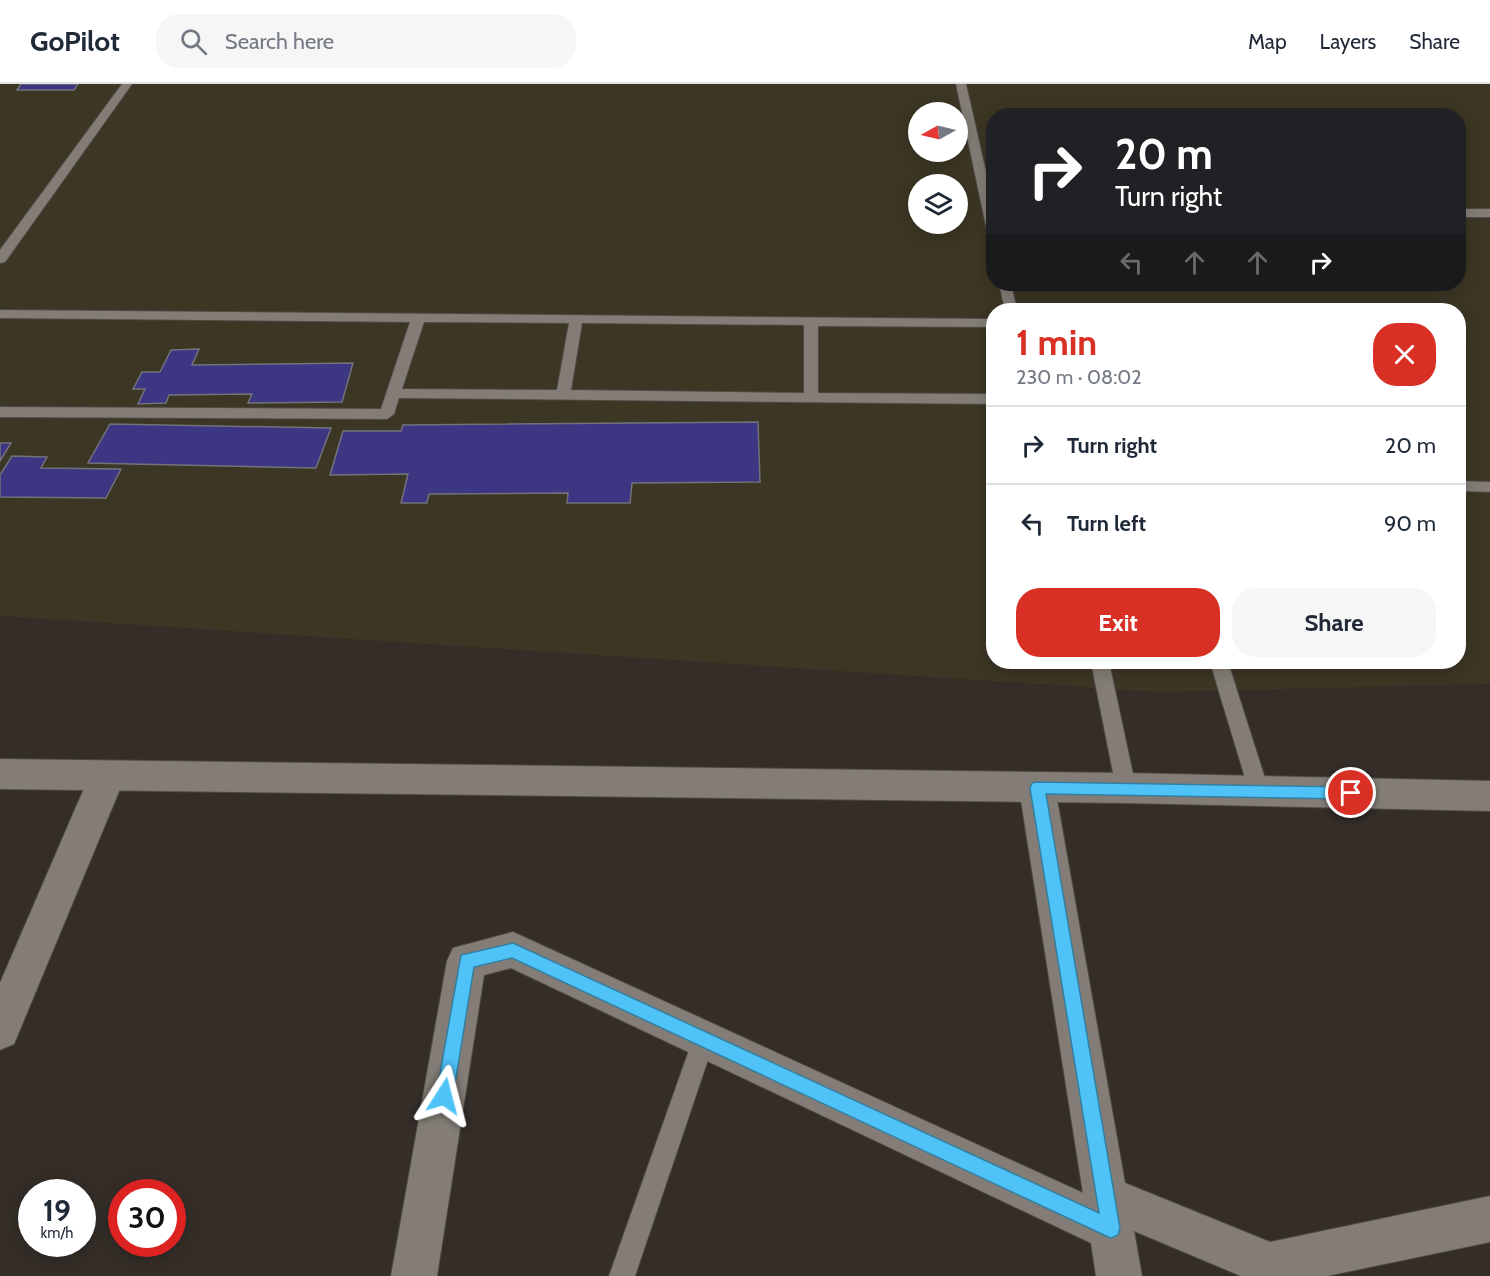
<!DOCTYPE html>
<meta charset="utf-8">
<style>
body{margin:0;font-family:Cabin,sans-serif;background:#f6f6f7;color:#1f2937;height:100vh;display:flex;flex-direction:column;font-size:22px;white-space:nowrap}
*{box-sizing:border-box;margin:0}
p{font-size:20px;color:#747a83}
.icon{flex:none;width:33px;height:33px;fill:none;stroke:currentColor;stroke-width:2;stroke-linecap:round;stroke-linejoin:round}
.map{position:relative;flex:1;overflow:hidden}
.details{position:absolute;left:986px;top:219px;width:480px;height:366px;display:flex;flex-direction:column;background:#fff;border-radius:24px;box-shadow:0 3px 15px #0003}
.details>*{flex:none}
.banner{position:absolute;left:986px;top:24px;width:480px;height:183px;border-radius:24px;box-shadow:0 3px 15px #0003;background:#202124;color:#fff;overflow:hidden}
.needle{width:39px;rotate:262deg}
.controls{position:absolute;left:908px;top:18px;display:grid;gap:12px}
.controls a{display:grid;place-items:center;width:60px;height:60px;border-radius:50%;background:#fff;box-shadow:0 3px 15px #0003;font-size:30px}
.speed{position:absolute;left:18px;top:1095px;display:flex;gap:12px;font-size:30px;font-weight:700;text-align:center}
.speed>*{display:grid;place-content:center;width:78px;height:78px;border-radius:50%;background:#fff;box-shadow:0 3px 15px #0003;line-height:1}
.speed small{font-size:15px;font-weight:400}
.speed .limit{border:9px solid #d22;background:#fff;color:#111}
.pin{position:absolute;display:grid;place-items:center;width:51px;height:51px;color:#fff;margin:-26px;border:3px solid #fff;border-radius:50%;box-shadow:0 2px 6px #0007}
.me{position:absolute;width:66px;margin:-33px;rotate:9deg;stroke-linejoin:round;filter:drop-shadow(0 0 4px #0008)}
.turn{display:flex;align-items:center;gap:21px;height:126px;padding:0 30px;font-size:27px}
.turn .icon{width:78px;height:78px;stroke-width:2.5}
.turn b{display:block;font-size:42px;line-height:51px}
.lanes{display:flex;align-items:center;height:57px;padding:0 30px;background:#0003;justify-content:center;gap:30px;direction:ltr}
.lanes .off{opacity:.35}
.round{display:grid;place-items:center;flex:none;width:63px;height:63px;border-radius:24px;background:#f6f6f7}
.headline{display:flex;align-items:center;justify-content:space-between;height:102px;padding:0 30px}
h1{font-size:36px;font-weight:800;line-height:45px;color:#d93025}
.action{display:flex;gap:12px;margin-top:auto;padding:12px 30px}
.action a{flex:1;height:69px;border-radius:24px;background:#d93025;color:#fff;font-size:24px;font-weight:800;line-height:69px;text-align:center}
.action a+a{background:#f6f6f7;color:#1f2937}
ul{padding:0;list-style:none}
li{display:flex;align-items:center;gap:18px;height:78px;padding:0 30px;border-top:2px solid #e0e1e3}
li div{flex:1}
li b{display:block;font-size:22px}
li em{font-style:normal}
header{display:flex;align-items:center;gap:36px;box-sizing:border-box;height:84px;padding:0 30px;background:#fff;border-bottom:2px solid #e0e1e3}
header strong{font-size:28px}
nav{display:flex;gap:33px;margin-inline-start:auto;font-size:21px}
.search{width:420px;height:54px;background:#f6f6f7;display:flex;align-items:center;gap:15px;box-sizing:border-box;padding:0 21px;border-radius:24px;color:#747a83;font-size:22px}
.map>svg:first-child{display:block}
</style>
<header>
<strong>GoPilot</strong>
<div class="search"><svg class="icon" aria-label="search" viewBox="0 0 24 24"><circle cx="10" cy="10" r="6"/><path d="M15 15l6 6"/></svg>Search here</div>
<nav><a>Map</a><a>Layers</a><a>Share</a></nav>
</header>
<div class="map">
<svg width="1490" height="1192" viewBox="0 0 1490 1192">
<rect width="100%" height="100%" fill="#342d28"/>
<path fill="#3c3624" fill-rule="evenodd" d="M0,0H1490V600L1159,608L0,532ZM918,28H957V68H918ZM993,32H1458V200H993ZM918,100H957V140H918ZM993,226H1458V578H993Z"/>
<g fill="#3c3683" stroke="#72727b" stroke-width="1.5">
<polygon points="21,0 78,0 74,6 17,6"/>
<polygon points="199,265 192,281 353,279 342,318 248,319 252,310 169,311 166,319 138,320 145,305 133,305 142,288 160,288 171,266"/>
<polygon points="758,338 760,398 632,399 630,419 567,419 568,409 429,410 427,419 401,419 408,390 330,391 343,347 401,347 403,341"/>
<polygon points="110,340 331,344 316,384 88,379"/>
<polygon points="0,359 11,359 0,377"/>
<polygon points="12,372 47,373 41,384 121,385 106,414 0,413 0,391"/>
</g>
<g fill="none" stroke-linecap="round" stroke-linejoin="round">
<defs>
<g id="service">
<polygon points="122,0 132,0 5,178 0,179 0,166"/>
<polygon points="956,0 966,0 993,119 993,151 987,147"/>
<rect x="1458" y="125" width="32" height="8"/>
<polygon points="999,200 1011,200 1017,226 1005,226"/>
<path d="M0,226L993,235V243L818,242V309L993,310V320L399,314L394,330L387,335L0,333V323L381,325L410,238L0,234ZM424,238L569,239L557,306L402,305ZM582,239L804,241V309L571,306Z"/>
<polygon points="1458,397 1490,398 1490,408 1458,407"/>
<polygon points="1091,578 1109,578 1136,704 1133,710 1126,712 1119,710 1116,704"/>
<polygon points="1210,578 1228,578 1269,707 1266,713 1259,715 1252,713 1249,707"/>
<polygon points="704,944 712,947 715,955 635,1192 609,1192 693,955 696,947"/>
</g>
<g id="minor">
<polygon points="107,678 119,683 125,693 14,960 0,966 0,899 89,693 95,683"/>
<polygon points="1037,689 1050,694 1055,704 1125,1099 1270,1158 1490,1112 1490,1158 1327,1192 1241,1192 1134,1147 1142,1192 1096,1192 1091,1159 511,884 484,891 437,1192 391,1192 447,877 453,864 513,848 1083,1109 1019,704 1024,694"/>
</g>
<polygon id="tertiary" points="0,675 1126,689 1490,697 1490,727 1126,719 0,705"/>
</defs>
<use href="#service" stroke="#4e4a45" stroke-width="2"/>
<use href="#minor" stroke="#4e4a45" stroke-width="2"/>
<use href="#tertiary" stroke="#4e4a45" stroke-width="2"/>
<use href="#service" fill="#847d77" fill-rule="evenodd"/>
<use href="#minor" fill="#847d77" fill-rule="evenodd"/>
<use href="#tertiary" fill="#847d77" fill-rule="evenodd"/>
</g>
<polygon fill="#4fc3f7" stroke="#337fa1" stroke-width="1.5" points="1037,698 1351,703 1357,705 1359,709 1357,713 1351,715 1046,710 1120,1144 1118,1151 1111,1154 1104,1151 512,874 474,883 453,1012 450,1018 444,1021 438,1018 436,1012 461,871 513,859 1099,1129 1030,704 1032,699"/>
</svg>
<div class="controls">
<a><svg class="needle" viewBox="-14 -14 28 28"><path d="M0-13l5 13h-10z" fill="#e53935"/><path d="M0 13l5-13h-10z" fill="#747a83"/></svg></a>
<a><svg class="icon" aria-label="layers" viewBox="0 0 24 24"><path d="M12 4l9 5-9 5-9-5zM3 14l9 5 9-5"/></svg></a>
</div>
<div class="speed"><div>19<small>km/h</small></div><div class="limit">30</div></div>
<div class="pin" style="left:1351px;top:709px;background:#d93025"><svg class="icon" aria-label="arrive" viewBox="0 0 24 24"><path d="M6 21V4h12l-3 4 3 4H6"/></svg></div>
<svg class="me" style="left:444px;top:1012px" viewBox="-20 -20 40 40"><path d="M0-17L14 15 0 8-14 15z" fill="#4fc3f7" stroke="#fff" stroke-width="4"/></svg>
<div class="banner">
<div class="turn"><svg class="icon" aria-label="right" viewBox="0 0 24 24"><path d="M7 20v-9h11M14 6l5 5-5 5"/></svg><div><b>20 m</b>Turn right</div></div>
<div class="lanes"><svg class="icon off" aria-label="left" viewBox="0 0 24 24"><path d="M17 20v-9H6M10 6l-5 5 5 5"/></svg><svg class="icon off" aria-label="ahead" viewBox="0 0 24 24"><path d="M12 20V5M6 11l6-6 6 6"/></svg><svg class="icon off" aria-label="ahead" viewBox="0 0 24 24"><path d="M12 20V5M6 11l6-6 6 6"/></svg><svg class="icon" aria-label="right" viewBox="0 0 24 24"><path d="M7 20v-9h11M14 6l5 5-5 5"/></svg></div>
</div>
<section class="details">
<div class="headline"><div><h1>1 min</h1><p>230 m · 08:02</p></div><a class="round" style="background:#d93025;color:#fff"><svg class="icon" aria-label="close" viewBox="0 0 24 24"><path d="M6 6l12 12M18 6L6 18"/></svg></a></div>
<ul>
<li><svg class="icon" aria-label="right" viewBox="0 0 24 24"><path d="M7 20v-9h11M14 6l5 5-5 5"/></svg><div><b>Turn right</b></div><em>20 m</em></li>
<li><svg class="icon" aria-label="left" viewBox="0 0 24 24"><path d="M17 20v-9H6M10 6l-5 5 5 5"/></svg><div><b>Turn left</b></div><em>90 m</em></li>
</ul>
<div class="action"><a>Exit</a><a>Share</a></div>
</section>
</div>
